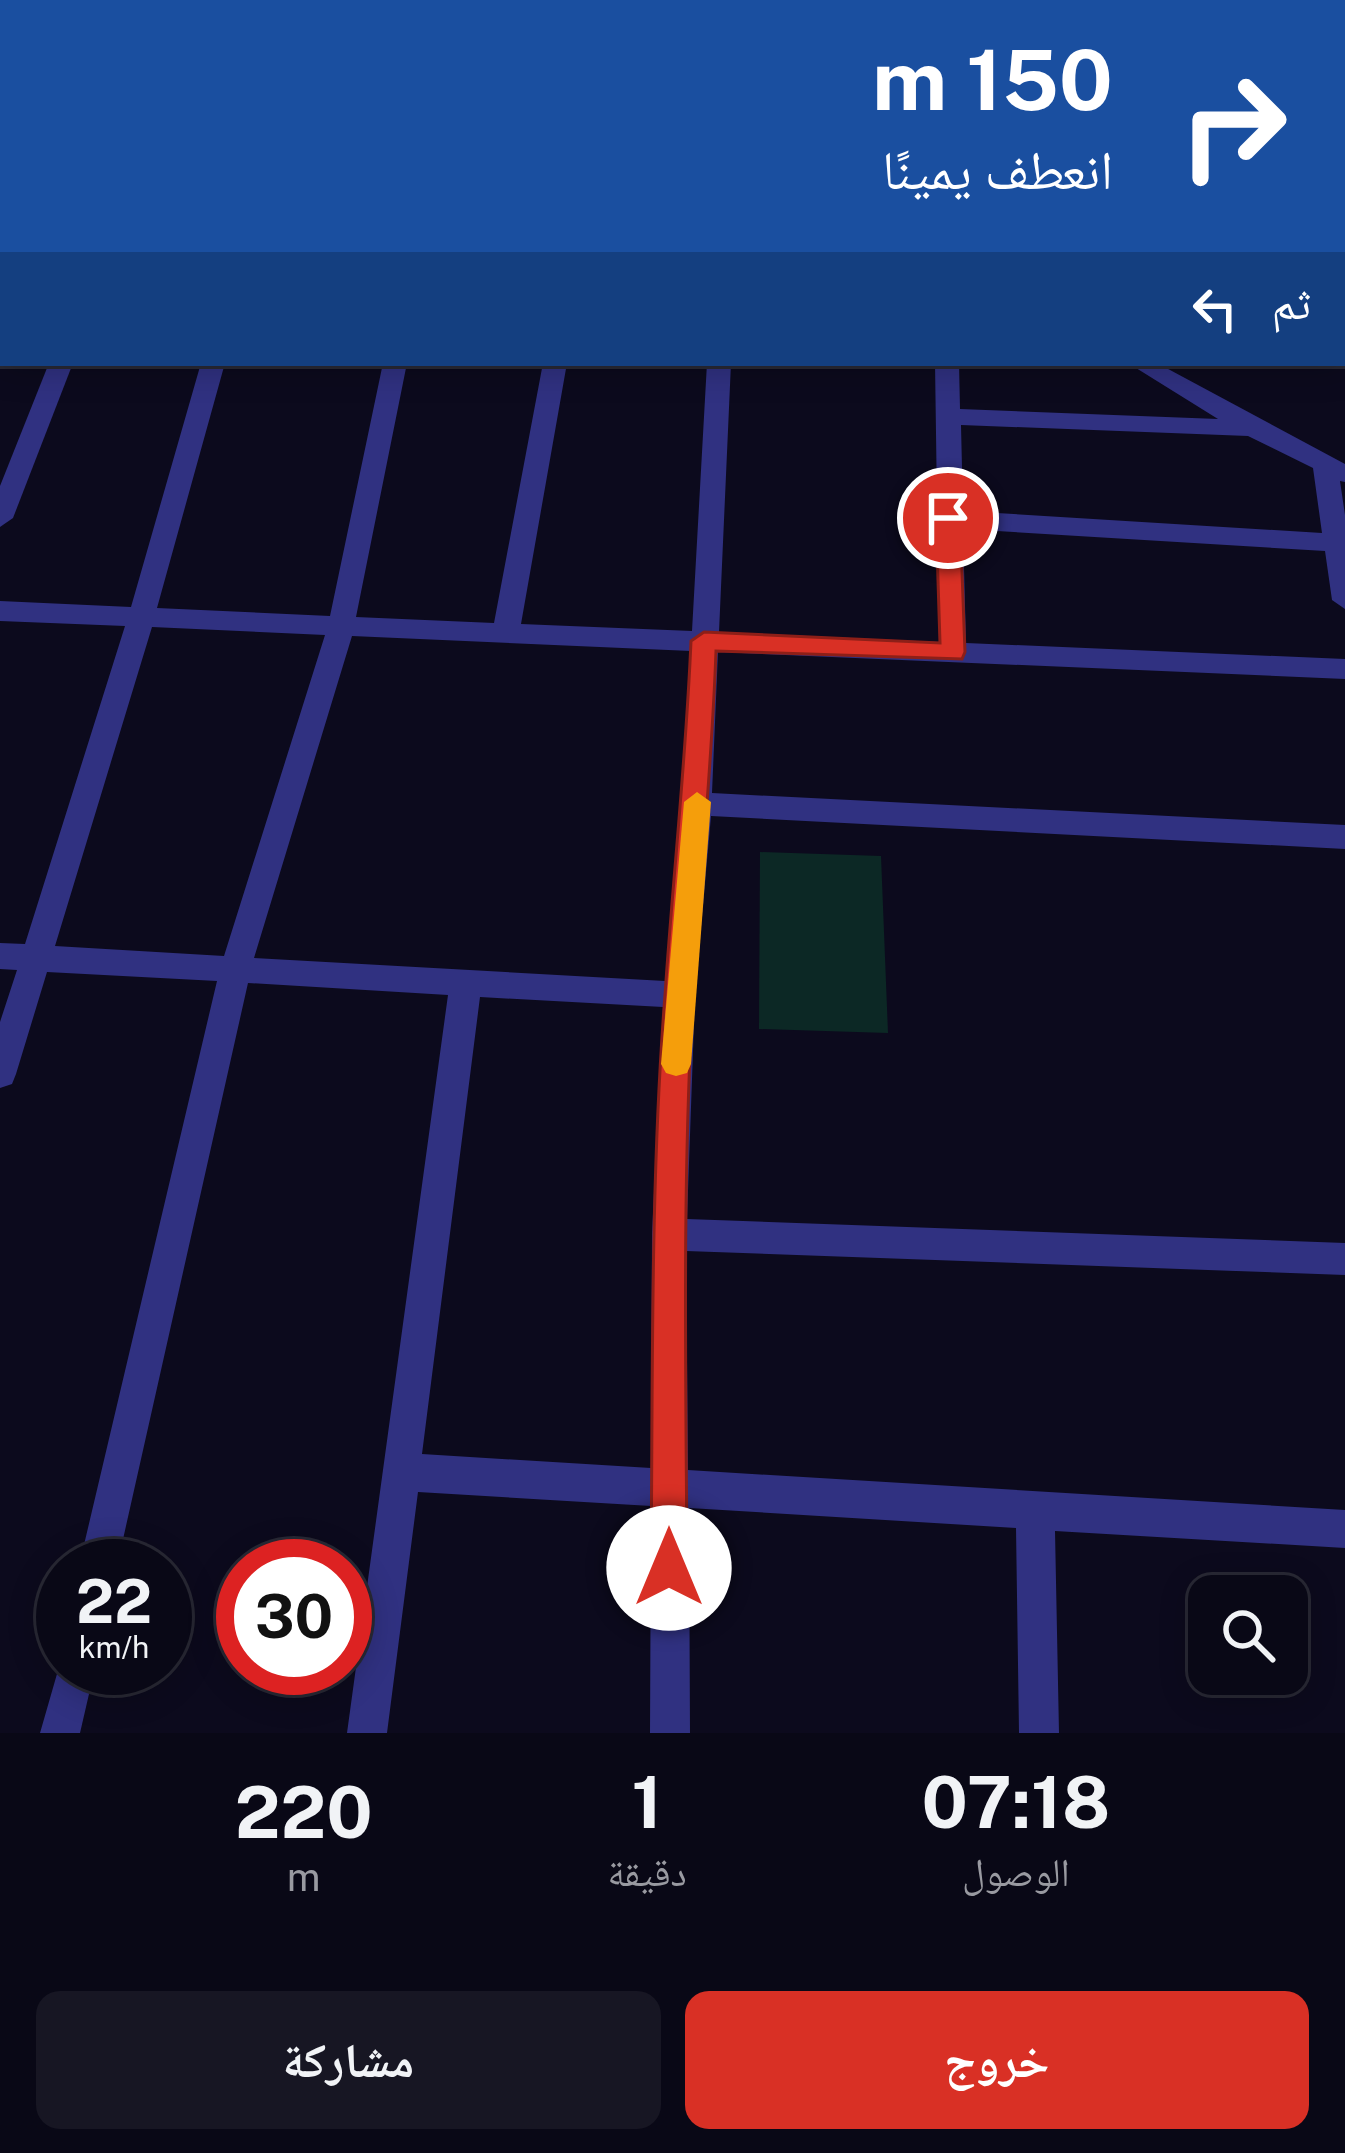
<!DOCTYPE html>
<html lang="ar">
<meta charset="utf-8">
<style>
body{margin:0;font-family:"Public Sans","Noto Naskh Arabic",sans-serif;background:#171623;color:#f1f3f6;direction:rtl;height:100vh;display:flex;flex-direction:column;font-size:45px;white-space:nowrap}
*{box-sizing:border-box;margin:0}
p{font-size:39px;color:#999aa1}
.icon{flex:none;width:66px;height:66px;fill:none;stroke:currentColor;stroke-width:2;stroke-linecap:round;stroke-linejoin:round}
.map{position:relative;height:1733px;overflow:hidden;direction:ltr}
.side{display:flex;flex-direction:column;background:#090816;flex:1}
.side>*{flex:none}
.hud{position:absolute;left:0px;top:0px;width:1347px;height:366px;box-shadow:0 6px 30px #0003,0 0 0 3px #292935;direction:rtl;background:#1a4fa0;color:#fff;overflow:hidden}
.buttons{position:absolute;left:1188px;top:1575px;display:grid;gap:24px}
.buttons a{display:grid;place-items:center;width:120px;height:120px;border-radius:24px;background:#090816;box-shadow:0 6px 30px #0003,0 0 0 3px #292935;font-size:60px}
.speed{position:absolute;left:36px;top:1539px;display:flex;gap:24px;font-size:60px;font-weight:700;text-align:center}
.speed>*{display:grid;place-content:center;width:156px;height:156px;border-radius:50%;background:#090816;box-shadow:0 6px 30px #0003,0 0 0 3px #292935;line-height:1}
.speed small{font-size:30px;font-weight:400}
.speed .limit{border:18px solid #d22;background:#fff;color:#111}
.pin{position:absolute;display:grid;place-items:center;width:102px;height:102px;color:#fff;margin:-51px;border:6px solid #fff;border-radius:50%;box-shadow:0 3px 12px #0007}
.me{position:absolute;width:132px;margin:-66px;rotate:0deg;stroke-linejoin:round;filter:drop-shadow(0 0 9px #0008)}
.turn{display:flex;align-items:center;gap:42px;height:252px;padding:0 36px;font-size:54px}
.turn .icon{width:156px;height:156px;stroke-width:2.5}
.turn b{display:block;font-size:84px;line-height:102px}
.then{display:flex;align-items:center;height:114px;padding:0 36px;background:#0003;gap:24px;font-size:45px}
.eta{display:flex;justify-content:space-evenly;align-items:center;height:204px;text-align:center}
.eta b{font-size:72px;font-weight:700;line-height:84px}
.primary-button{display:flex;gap:24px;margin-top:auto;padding:24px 36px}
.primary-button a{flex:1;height:138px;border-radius:24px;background:#d93025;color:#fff;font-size:48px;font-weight:700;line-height:138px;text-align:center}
.primary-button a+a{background:#171623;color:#f1f3f6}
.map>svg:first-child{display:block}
</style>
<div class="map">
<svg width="1345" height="1733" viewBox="0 0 1345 1733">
<rect width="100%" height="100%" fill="#0c0a1d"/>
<polygon fill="#0c2825" points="760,852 881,856 888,1033 759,1029"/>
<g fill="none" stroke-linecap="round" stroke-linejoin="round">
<g fill="#303181" fill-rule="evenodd">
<polygon points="66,0 86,0 64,3"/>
<polygon points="471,0 491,0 470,3"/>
<rect x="783" y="0" width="20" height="3"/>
<rect x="1029" y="0" width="20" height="3"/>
<polygon points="1222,0 1242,0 1243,3 1223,3"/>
<rect x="1344" y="55" width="1" height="12"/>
<polygon points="0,57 3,58 3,70 0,69"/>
<polygon points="3,134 3,152 0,152 0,135"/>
<polygon points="1345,155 1345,168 1344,168 1344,155"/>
<rect x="0" y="288" width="3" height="14"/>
<rect x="1344" y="342" width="1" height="14"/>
<polygon points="49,363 73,363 13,518 0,527 0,486"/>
<path d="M201,363H225L157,608L330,616L383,363H407L356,617L494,623L543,363H567L521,624L692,631L707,363H731L719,632L939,642L935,363H959L960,409L1218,419L1128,363H1157L1345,464V482L1340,481L1345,515V609L1332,600L1325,551L963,529L966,643L1345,659V679L718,652L712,793L1345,825V849L711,816L695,995L687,1219L1345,1243V1275L686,1251L688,1470L1345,1510V1548L1055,1531L1059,1733H1019L1016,1528L689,1508L690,1733H650L651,1506L418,1492L387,1733H347L448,995L248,983L117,1566H79L217,981L47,972L16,1074L12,1084L0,1088V1022L17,970L0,969V943L25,944L125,626L0,621V601L131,607ZM961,425L1248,436L1313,468L1322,533L963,511ZM152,627L325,635L224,956L55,946ZM352,636L691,651L682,804L665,981L254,958ZM480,997L663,1007L652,1234L651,1468L422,1454Z"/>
<polygon points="63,1653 63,1668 95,1668 80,1733 40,1733"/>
</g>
</g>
<path fill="#d93025" stroke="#8d1f18" stroke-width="3" d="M948,510L960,518L965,652L962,659L716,651C712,766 700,880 693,995C682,1186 686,1377 687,1568L682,1581L669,1586L656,1581L651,1568C653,1377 650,1186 665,995C673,877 686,760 691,641L704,632L940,643L936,518Z"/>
<polygon fill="#f59e0b" points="697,792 711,802 691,1064 687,1073 676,1076 666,1073 661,1064 684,802"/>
</svg>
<div class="buttons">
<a><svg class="icon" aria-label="search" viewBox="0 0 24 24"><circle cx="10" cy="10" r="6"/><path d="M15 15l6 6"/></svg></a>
</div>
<div class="speed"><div>22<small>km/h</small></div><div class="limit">30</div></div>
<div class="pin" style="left:948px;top:518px;background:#d93025"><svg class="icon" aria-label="arrive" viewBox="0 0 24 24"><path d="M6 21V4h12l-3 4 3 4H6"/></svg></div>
<svg class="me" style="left:669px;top:1568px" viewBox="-20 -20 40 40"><circle r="19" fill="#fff"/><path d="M0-13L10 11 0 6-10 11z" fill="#d93025"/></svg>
<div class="hud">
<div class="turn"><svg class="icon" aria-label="right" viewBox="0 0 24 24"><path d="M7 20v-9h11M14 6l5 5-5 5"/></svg><div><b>150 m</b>انعطف يمينًا</div></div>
<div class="then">ثم<svg class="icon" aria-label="left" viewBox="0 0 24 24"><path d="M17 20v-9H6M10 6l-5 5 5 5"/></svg></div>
</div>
</div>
<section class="side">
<div class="eta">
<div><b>07:18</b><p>الوصول</p></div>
<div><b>1</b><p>دقيقة</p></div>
<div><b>220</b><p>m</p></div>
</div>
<div class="primary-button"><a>خروج</a><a>مشاركة</a></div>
</section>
